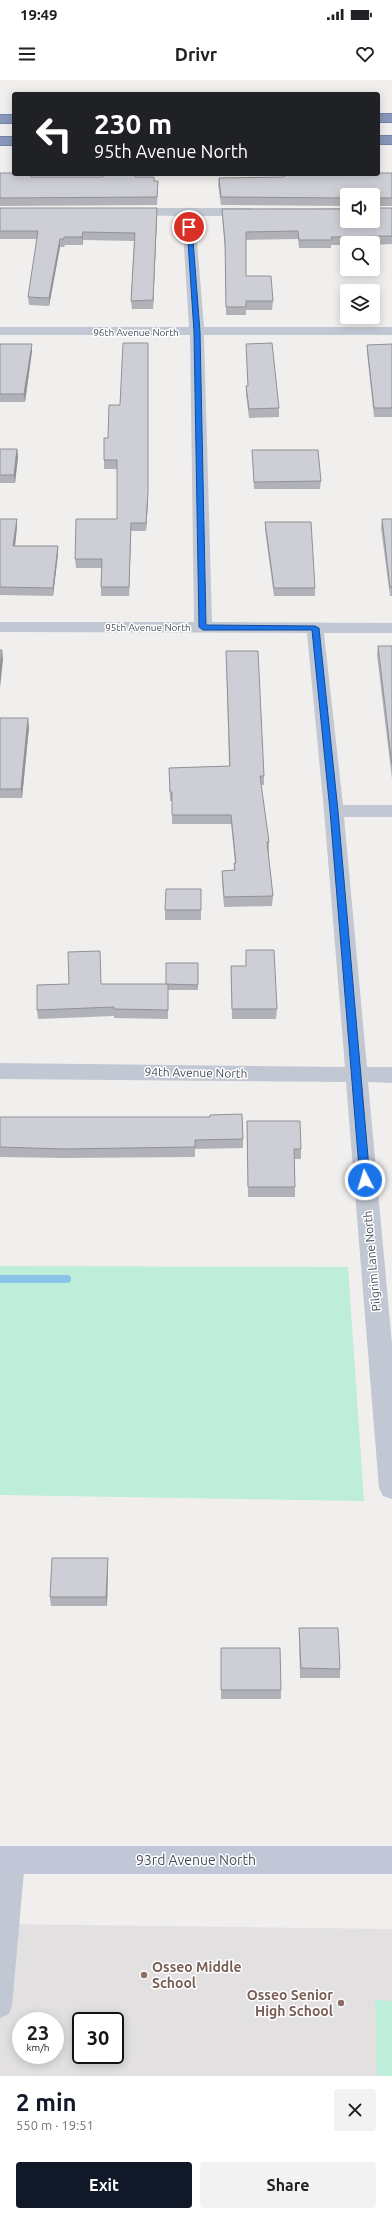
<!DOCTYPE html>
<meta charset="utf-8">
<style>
body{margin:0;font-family:Ubuntu,sans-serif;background:#f2f2f2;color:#202124;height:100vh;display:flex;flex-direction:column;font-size:15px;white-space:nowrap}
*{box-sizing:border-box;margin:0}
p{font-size:13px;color:#757577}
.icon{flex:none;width:22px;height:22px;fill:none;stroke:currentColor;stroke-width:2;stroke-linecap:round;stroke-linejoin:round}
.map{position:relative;height:1996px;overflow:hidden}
.panel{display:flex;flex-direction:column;background:#fff;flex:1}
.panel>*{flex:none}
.banner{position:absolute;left:12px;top:12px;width:368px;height:84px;border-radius:4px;box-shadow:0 2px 10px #0003;background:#202124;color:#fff;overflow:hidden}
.controls{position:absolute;left:340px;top:108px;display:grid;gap:8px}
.controls a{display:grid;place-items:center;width:40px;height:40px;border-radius:4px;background:#fff;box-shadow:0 2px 10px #0003;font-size:20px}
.speed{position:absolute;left:12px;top:1932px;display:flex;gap:8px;font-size:20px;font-weight:700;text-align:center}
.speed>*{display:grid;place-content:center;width:52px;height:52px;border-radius:50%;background:#fff;box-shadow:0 2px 10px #0003;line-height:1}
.speed small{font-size:10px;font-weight:400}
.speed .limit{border:2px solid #111;border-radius:6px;background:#fff;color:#111}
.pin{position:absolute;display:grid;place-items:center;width:34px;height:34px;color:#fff;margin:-17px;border:2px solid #fff;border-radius:50%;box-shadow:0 1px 4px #0007}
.me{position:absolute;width:44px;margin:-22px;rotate:355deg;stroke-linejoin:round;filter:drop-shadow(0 0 3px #0008)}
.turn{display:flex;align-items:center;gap:14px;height:84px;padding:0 16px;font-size:18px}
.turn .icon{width:52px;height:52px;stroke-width:2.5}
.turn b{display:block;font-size:28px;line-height:34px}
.round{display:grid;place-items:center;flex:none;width:42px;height:42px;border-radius:4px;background:#f2f2f2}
.head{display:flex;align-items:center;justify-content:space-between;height:68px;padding:0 16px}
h1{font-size:24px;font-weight:700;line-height:30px;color:#111827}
.primary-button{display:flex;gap:8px;margin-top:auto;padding:8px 16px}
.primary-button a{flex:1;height:46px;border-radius:4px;background:#111827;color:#fff;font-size:16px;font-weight:700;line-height:46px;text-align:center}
.primary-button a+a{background:#f2f2f2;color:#202124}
.status{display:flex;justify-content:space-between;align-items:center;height:28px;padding:0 20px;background:#fff;direction:ltr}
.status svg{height:11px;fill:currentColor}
header{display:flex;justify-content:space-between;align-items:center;height:52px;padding:0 16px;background:#fff;font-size:18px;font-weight:700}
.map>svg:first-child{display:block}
</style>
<div class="status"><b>19:49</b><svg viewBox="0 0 49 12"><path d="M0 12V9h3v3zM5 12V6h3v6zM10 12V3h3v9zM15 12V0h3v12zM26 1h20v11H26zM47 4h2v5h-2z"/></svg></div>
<header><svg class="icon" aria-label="menu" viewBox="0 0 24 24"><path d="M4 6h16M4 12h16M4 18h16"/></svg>Drivr<svg class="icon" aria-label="heart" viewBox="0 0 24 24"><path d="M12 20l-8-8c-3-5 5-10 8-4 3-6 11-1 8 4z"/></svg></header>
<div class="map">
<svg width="392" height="1996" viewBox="0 0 392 1996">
<rect width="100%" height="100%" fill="#f1efee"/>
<path fill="#e2e0e0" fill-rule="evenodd" d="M0,1844L392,1849V1996H0ZM21,1941H55V1975H21ZM81,1941H115V1975H81Z"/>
<g fill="#beedda">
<polygon points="0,1186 348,1187 364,1421 0,1415"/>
<polygon points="375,1920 392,1921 392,1996 377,1996"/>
</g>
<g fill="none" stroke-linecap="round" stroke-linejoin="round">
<polyline stroke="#8dc3e8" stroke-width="8" points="0,1199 67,1199"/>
<defs>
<g id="highway">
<rect x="378" y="34" width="14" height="8"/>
<rect x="0" y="35" width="14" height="8"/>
<rect x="378" y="56" width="14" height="8"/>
<rect x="0" y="57" width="14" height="8"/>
</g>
</defs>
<use href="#highway" stroke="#7382a7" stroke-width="2"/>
<polygon fill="#c2c8d3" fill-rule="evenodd" points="13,1769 21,1772 25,1780 12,1926 9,1934 0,1938 0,1796 1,1780 5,1772"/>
<polygon fill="#c2c8d3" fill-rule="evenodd" points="126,128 252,128 259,132 252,136 195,136 204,247 392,247 392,255 204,255 212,542 392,543 392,553 324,553 343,725 392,725 392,737 344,737 367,987 392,987 392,1003 368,1002 392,1264 392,1419 383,1416 379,1408 346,1002 0,999 0,983 345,987 324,731 307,553 0,552 0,542 194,542 190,255 0,255 0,247 189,247 182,136 121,135 119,132"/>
<rect fill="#c2c7d7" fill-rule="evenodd" x="0" y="1766" width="392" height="28"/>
<use href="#highway" fill="#8897bb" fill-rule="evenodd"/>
</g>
<g fill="#b1b2b8">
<polygon points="0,93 32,97 136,97 154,101 158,109 157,125 0,126"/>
<polygon points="392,93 392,126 373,126 373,115 347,115 347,126 221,125 218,105 219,98 284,97 284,94"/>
<polygon points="0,128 157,136 153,229 132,229 131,221 134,161 83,160 83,165 65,165 64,167 60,167 49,226 29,225 28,217 37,159 0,159"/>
<polygon points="392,128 392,164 373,165 373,163 347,163 347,165 331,165 331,168 299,168 298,159 246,160 246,196 273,221 272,230 246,230 246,235 226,235 225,169 222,136 222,129"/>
<polygon points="0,264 32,271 25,322 0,322"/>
<polygon points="246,264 279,328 279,337 249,338 246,314 246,306 248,306"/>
<polygon points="392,264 392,337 374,337 367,273 367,265"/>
<polygon points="104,358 148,421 146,451 131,451 129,516 101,516 101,507 102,488 76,488 75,479 117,439 117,389 104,389"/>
<polygon points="0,369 17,369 18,377 15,403 0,403"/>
<polygon points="252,370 321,401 320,409 254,409"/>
<polygon points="0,439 17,447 15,466 58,474 53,516 0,515"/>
<polygon points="382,439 392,439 392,516 390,516 381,448"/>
<polygon points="265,442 315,508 315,516 274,516 265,450"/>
<polygon points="378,566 392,566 392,699 377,575"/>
<polygon points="226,571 264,696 264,705 261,705 269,762 269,772 268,772 273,816 272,826 224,827 222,800 222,791 234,790 234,783 235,783 231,744 172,744 172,721 170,721 169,688 229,686"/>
<polygon points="0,638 29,647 22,718 0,718"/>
<polygon points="201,809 201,840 165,840 165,830"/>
<polygon points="246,870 277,929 276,939 232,939 231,886 246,886"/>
<polygon points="198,883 198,910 168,910 168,939 114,938 114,936 38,939 37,930 101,904 166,904"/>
<polygon points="0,1037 243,1059 243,1068 195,1069 195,1077 64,1078 0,1077"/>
<polygon points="247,1041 301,1069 301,1079 294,1079 295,1107 295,1117 248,1117"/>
<polygon points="108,1478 108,1487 107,1526 51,1526 50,1517"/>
<polygon points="299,1548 340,1589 340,1598 300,1598 299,1557"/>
<polygon points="221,1568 281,1610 281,1619 221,1619"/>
</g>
<g fill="#909196">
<polygon points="157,128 157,136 153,229 153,220"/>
<polygon points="83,152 83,165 82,157"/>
<polygon points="60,159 60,167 49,226 49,218"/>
<polygon points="148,263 148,421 146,451 146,443"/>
<polygon points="32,264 32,271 25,322 24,314"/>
<polygon points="17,369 18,377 15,403 14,395"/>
<polygon points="17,439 17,447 14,474 13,466"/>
<polygon points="131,443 131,451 129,516 129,507"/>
<polygon points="58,466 58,474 53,516 53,508"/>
<polygon points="2,570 3,579 0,608 0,592"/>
<polygon points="28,638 29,647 22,718 21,709"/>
<polygon points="108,1478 108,1487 107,1526 106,1517"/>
</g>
<g fill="#cecfd6" stroke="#909196">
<polygon points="0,93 14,93 14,94 31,94 31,97 103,97 104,94 136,94 135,97 154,97 154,101 158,101 157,117 0,118"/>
<polygon points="378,93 392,93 392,118 373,118 373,115 347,115 347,118 221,117 219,98 284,97 284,94 378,94"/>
<polygon points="0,128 157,128 153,220 131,221 135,153 83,152 82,157 64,157 64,159 60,159 49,218 28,217 38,151 0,151"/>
<polygon points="373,128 392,128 392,156 331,157 332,160 299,160 298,151 246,152 246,196 271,196 273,221 246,221 246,227 226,227 225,162 222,129 347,129 347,141 373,141"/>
<polygon points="123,263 148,263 148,412 146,443 131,443 129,507 101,507 102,479 75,479 76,439 117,439 117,380 104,380 104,358 108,358 109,325 120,325"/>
<polygon points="272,263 279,328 249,329 246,306 248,306 246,264"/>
<polygon points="0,264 32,264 24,314 0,314"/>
<polygon points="392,264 392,328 374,328 367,265"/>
<polygon points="0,369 17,369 14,395 0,395"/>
<polygon points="252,370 318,370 321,401 254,402"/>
<polygon points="0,439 17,439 13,466 58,466 53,508 0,507"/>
<polygon points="382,439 392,439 392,507 390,507"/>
<polygon points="265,442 311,442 315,508 274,508"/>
<polygon points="378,566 392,566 392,685"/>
<polygon points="0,570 2,570 0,592"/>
<polygon points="226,571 258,571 264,696 260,696 269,762 267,762 273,816 224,817 222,791 235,790 234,783 236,783 231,735 172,735 172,712 170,712 169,688 230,686"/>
<polygon points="0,638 28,638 21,709 0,709"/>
<polygon points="166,809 201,809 201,830 165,830"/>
<polygon points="246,870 274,870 277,929 232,929 231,886 246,886"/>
<polygon points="100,871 101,904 168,904 168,930 114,929 114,927 37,930 37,905 69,904 68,872"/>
<polygon points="166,883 198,883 198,905 166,904"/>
<polygon points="242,1034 243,1059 195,1060 195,1067 63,1069 0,1067 0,1037 210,1037 210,1035"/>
<polygon points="247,1041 300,1041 301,1069 294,1069 295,1107 248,1107"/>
<polygon points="52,1478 108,1478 106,1517 50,1517"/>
<polygon points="299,1548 338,1548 340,1589 301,1588"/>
<polygon points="221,1568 280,1568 281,1610 221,1610"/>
</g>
<polygon fill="#1a73e8" stroke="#114b97" points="189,145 192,147 200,252 206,545 315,546 319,548 338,731 370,1100 365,1104 360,1100 330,731 312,550 203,550 199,547 194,252 187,147"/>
<g fill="#8d6e63" stroke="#fff" stroke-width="1.5">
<circle cx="144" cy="1895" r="4"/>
<circle cx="341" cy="1923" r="4"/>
</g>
<g text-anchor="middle" stroke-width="3" stroke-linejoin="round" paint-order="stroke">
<g font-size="10" fill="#474e5b" stroke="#fff">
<text x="136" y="256">96th Avenue North</text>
<text x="148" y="551">95th Avenue North</text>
</g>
<g font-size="12" fill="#474e5b" stroke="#fff">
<text transform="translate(196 993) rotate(1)" y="4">94th Avenue North</text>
<text transform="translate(372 1181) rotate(-95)" y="4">Pilgrim Lane North</text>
</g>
<g font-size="14" fill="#474e5b" stroke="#fff">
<text x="196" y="1785">93rd Avenue North</text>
</g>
<g font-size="14" font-weight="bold" fill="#785e54" stroke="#fff" text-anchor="start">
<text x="152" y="1892">Osseo Middle<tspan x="152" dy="16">School</tspan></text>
<text x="333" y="1920" text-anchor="end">Osseo Senior<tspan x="333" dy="16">High School</tspan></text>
</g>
</g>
</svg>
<div class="controls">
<a><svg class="icon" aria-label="sound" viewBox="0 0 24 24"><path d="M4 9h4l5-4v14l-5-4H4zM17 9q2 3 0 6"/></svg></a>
<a><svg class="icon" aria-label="search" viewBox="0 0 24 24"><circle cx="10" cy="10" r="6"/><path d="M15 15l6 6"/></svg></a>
<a><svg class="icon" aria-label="layers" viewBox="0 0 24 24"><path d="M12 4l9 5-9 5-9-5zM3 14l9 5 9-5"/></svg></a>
</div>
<div class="speed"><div>23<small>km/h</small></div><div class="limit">30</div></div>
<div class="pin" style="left:189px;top:147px;background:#d93025"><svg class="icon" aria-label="arrive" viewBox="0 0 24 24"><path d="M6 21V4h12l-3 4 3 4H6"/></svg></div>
<svg class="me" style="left:365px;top:1100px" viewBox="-20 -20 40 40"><circle r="17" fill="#1a73e8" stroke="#fff" stroke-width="3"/><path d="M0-11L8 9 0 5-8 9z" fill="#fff"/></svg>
<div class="banner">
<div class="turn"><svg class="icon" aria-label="left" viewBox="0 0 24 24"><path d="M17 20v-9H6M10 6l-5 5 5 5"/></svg><div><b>230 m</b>95th Avenue North</div></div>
</div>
</div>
<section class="panel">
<div class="head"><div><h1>2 min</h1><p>550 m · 19:51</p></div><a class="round"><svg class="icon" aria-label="close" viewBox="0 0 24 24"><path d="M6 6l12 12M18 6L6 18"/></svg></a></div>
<div class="primary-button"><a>Exit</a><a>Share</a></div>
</section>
